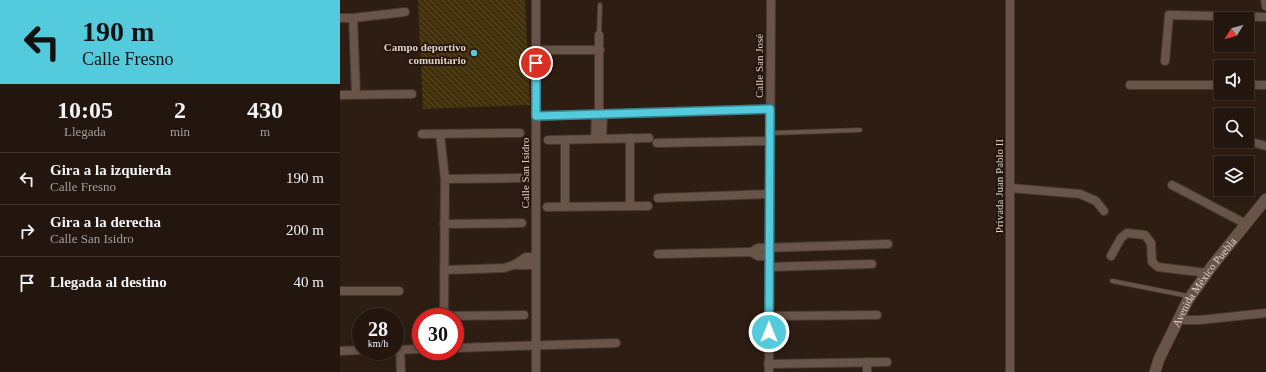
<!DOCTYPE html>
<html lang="es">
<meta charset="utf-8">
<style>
body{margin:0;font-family:Georgia,serif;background:#2e231c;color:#f1f3f6;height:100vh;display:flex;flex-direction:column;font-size:15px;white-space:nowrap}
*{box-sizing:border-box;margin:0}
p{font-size:13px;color:#a29f9e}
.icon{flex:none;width:22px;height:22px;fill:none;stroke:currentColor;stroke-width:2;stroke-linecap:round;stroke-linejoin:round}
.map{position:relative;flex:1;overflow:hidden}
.sheet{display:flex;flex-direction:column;background:#22160e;width:340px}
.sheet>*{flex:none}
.top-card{background:#54cadd;color:#111;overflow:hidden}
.needle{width:26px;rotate:233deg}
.controls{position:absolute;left:874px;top:12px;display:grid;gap:8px}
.controls a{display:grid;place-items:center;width:40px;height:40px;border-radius:0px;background:#22160e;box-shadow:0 2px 6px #0003,0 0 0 1px #3f352e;font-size:20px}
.speed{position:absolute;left:12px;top:308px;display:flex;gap:8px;font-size:20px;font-weight:700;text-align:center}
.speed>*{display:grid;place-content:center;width:52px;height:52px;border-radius:50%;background:#22160e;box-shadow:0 2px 6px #0003,0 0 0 1px #3f352e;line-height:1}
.speed small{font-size:10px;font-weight:400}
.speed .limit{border:6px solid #d22;background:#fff;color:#111}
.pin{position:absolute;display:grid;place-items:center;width:34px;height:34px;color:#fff;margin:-17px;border:2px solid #fff;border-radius:50%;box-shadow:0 1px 4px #0007}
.me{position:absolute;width:44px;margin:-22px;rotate:0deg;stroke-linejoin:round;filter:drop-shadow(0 0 3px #0008)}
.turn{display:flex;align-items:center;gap:14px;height:84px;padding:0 16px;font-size:18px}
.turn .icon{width:52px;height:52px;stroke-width:2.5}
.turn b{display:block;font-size:28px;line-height:34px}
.eta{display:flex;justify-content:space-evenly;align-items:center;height:68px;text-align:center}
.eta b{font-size:24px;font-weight:700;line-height:28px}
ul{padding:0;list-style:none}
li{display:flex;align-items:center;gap:12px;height:52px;padding:0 16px;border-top:1px solid #3f352e}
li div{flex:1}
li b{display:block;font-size:15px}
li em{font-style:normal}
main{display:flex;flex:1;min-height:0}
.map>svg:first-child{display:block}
</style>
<main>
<section class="sheet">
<div class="top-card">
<div class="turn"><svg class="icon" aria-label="left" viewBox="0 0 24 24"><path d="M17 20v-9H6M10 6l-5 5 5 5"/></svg><div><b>190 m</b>Calle Fresno</div></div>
</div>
<div class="eta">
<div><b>10:05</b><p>Llegada</p></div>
<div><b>2</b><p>min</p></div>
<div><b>430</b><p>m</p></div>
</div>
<ul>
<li><svg class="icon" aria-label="left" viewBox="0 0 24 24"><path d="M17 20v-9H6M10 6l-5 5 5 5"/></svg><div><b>Gira a la izquierda</b><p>Calle Fresno</p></div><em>190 m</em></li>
<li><svg class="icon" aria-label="right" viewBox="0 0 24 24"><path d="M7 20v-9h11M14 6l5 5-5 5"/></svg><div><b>Gira a la derecha</b><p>Calle San Isidro</p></div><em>200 m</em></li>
<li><svg class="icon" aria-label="arrive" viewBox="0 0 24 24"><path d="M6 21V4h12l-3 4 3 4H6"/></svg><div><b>Llegada al destino</b></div><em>40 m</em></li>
</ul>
</section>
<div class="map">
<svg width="926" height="372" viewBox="0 0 926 372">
<defs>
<pattern id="building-back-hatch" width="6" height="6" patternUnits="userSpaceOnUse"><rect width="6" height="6" fill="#413009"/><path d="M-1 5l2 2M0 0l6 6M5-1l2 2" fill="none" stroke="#5c4d2c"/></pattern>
</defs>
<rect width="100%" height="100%" fill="#2e1d13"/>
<polygon fill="url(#building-back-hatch)" points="78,0 185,0 190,105 83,109"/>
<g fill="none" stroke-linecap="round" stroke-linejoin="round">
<defs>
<g id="service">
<polyline points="259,35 260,5"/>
<polyline points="431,133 520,130"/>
<polyline points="772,281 843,295 849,297"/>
</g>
<g id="minor">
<polyline points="670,0 670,372"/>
<polyline points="925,0 926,6"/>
<polyline points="0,18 13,18 65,12"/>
<polyline points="13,18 16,94"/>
<polyline points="259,35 259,114"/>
<polyline points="196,50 260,50"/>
<polyline points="825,61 829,15 926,17"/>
<polyline points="790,85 881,85"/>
<polyline points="907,85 926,85"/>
<polyline points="0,95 72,94"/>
<polyline points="196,116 430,109"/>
<polyline points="82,134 180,133"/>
<polyline points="100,134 105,179 104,317"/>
<polyline points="290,138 290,206"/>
<polyline points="255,139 256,114"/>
<polyline points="262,139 263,114"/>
<polyline points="208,140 309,138"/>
<polyline points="907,141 926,146"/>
<polyline points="317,143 430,141"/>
<polyline points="105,179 181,178"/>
<polyline points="832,185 906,224"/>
<polyline points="670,188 740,194 756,201 764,211"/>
<polyline points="318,198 430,194"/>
<polyline points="207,207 308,206"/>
<polyline points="225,207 225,140"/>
<polyline points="104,224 182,223"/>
<polyline points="411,252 418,248 548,244"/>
<polyline points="318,254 411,252 418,256 429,256"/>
<polyline points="771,256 781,238 787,233 805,235 811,243 812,262 818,267 867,273"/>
<polyline points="174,265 196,265"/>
<polyline points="429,267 532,264"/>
<polyline points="104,270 164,268 174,265 186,257 196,257"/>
<polyline points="0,291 59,291"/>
<polyline points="104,316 184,315"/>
<polyline points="429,316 537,315"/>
<polyline points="838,320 860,320 926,313"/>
<polyline points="115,348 276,343"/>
<polyline points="55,350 81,349"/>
<polyline points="60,350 61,372"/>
<polyline points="0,351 21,350"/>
<polyline points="428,364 547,362"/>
<polyline points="196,372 196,0"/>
<polyline points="429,372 431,0"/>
<polyline points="527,372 527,362"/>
</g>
<g id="secondary">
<path id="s1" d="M815,372L819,359L848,300L872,266L926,199"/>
</g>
</defs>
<use href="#service" stroke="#463831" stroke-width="5.5"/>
<use href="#minor" stroke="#463831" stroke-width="10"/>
<use href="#secondary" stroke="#463831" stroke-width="12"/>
<use href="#service" stroke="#685449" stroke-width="4"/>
<use href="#minor" stroke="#685449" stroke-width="8"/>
<use href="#secondary" stroke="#685449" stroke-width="11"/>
</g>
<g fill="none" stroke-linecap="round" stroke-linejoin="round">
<defs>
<polyline id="route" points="196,63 196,116 430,109 429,332"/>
</defs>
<use href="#route" stroke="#378390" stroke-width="10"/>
<use href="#route" stroke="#54cadd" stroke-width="7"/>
</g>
<circle fill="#54cadd" stroke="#24140a" stroke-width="1.5" cx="134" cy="53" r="4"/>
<g text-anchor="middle" stroke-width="3.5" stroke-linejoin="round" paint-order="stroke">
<g font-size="11" font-weight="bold" fill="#ded2cb" stroke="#24140a" text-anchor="end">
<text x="126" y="51">Campo deportivo<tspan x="126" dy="13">comunitario</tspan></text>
</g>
<g font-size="11" fill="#ded2cb" stroke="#24140a">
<text transform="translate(419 66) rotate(-90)" y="4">Calle San José</text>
<text transform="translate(185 173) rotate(-90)" y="4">Calle San Isidro</text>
<text transform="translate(659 186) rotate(-90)" y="4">Privada Juan Pablo II</text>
<text dy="4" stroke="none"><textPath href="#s1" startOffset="103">Avenida México Puebla</textPath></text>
</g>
</g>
</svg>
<div class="controls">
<a><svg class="needle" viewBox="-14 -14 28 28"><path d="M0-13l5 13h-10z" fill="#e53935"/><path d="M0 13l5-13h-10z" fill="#a29f9e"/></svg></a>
<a><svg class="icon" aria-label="sound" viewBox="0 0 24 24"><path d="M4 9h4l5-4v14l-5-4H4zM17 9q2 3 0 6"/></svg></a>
<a><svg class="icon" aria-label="search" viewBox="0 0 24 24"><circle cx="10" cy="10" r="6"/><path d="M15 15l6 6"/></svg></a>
<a><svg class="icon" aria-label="layers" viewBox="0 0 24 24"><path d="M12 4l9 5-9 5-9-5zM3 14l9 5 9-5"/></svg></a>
</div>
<div class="speed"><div>28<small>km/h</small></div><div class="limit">30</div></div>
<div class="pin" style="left:196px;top:63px;background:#d93025"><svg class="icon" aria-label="arrive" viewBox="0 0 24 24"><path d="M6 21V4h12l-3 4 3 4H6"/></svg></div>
<svg class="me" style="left:429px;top:332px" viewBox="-20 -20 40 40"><circle r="17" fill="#54cadd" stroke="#fff" stroke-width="3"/><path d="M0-11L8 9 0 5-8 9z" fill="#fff"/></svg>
</div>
</main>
